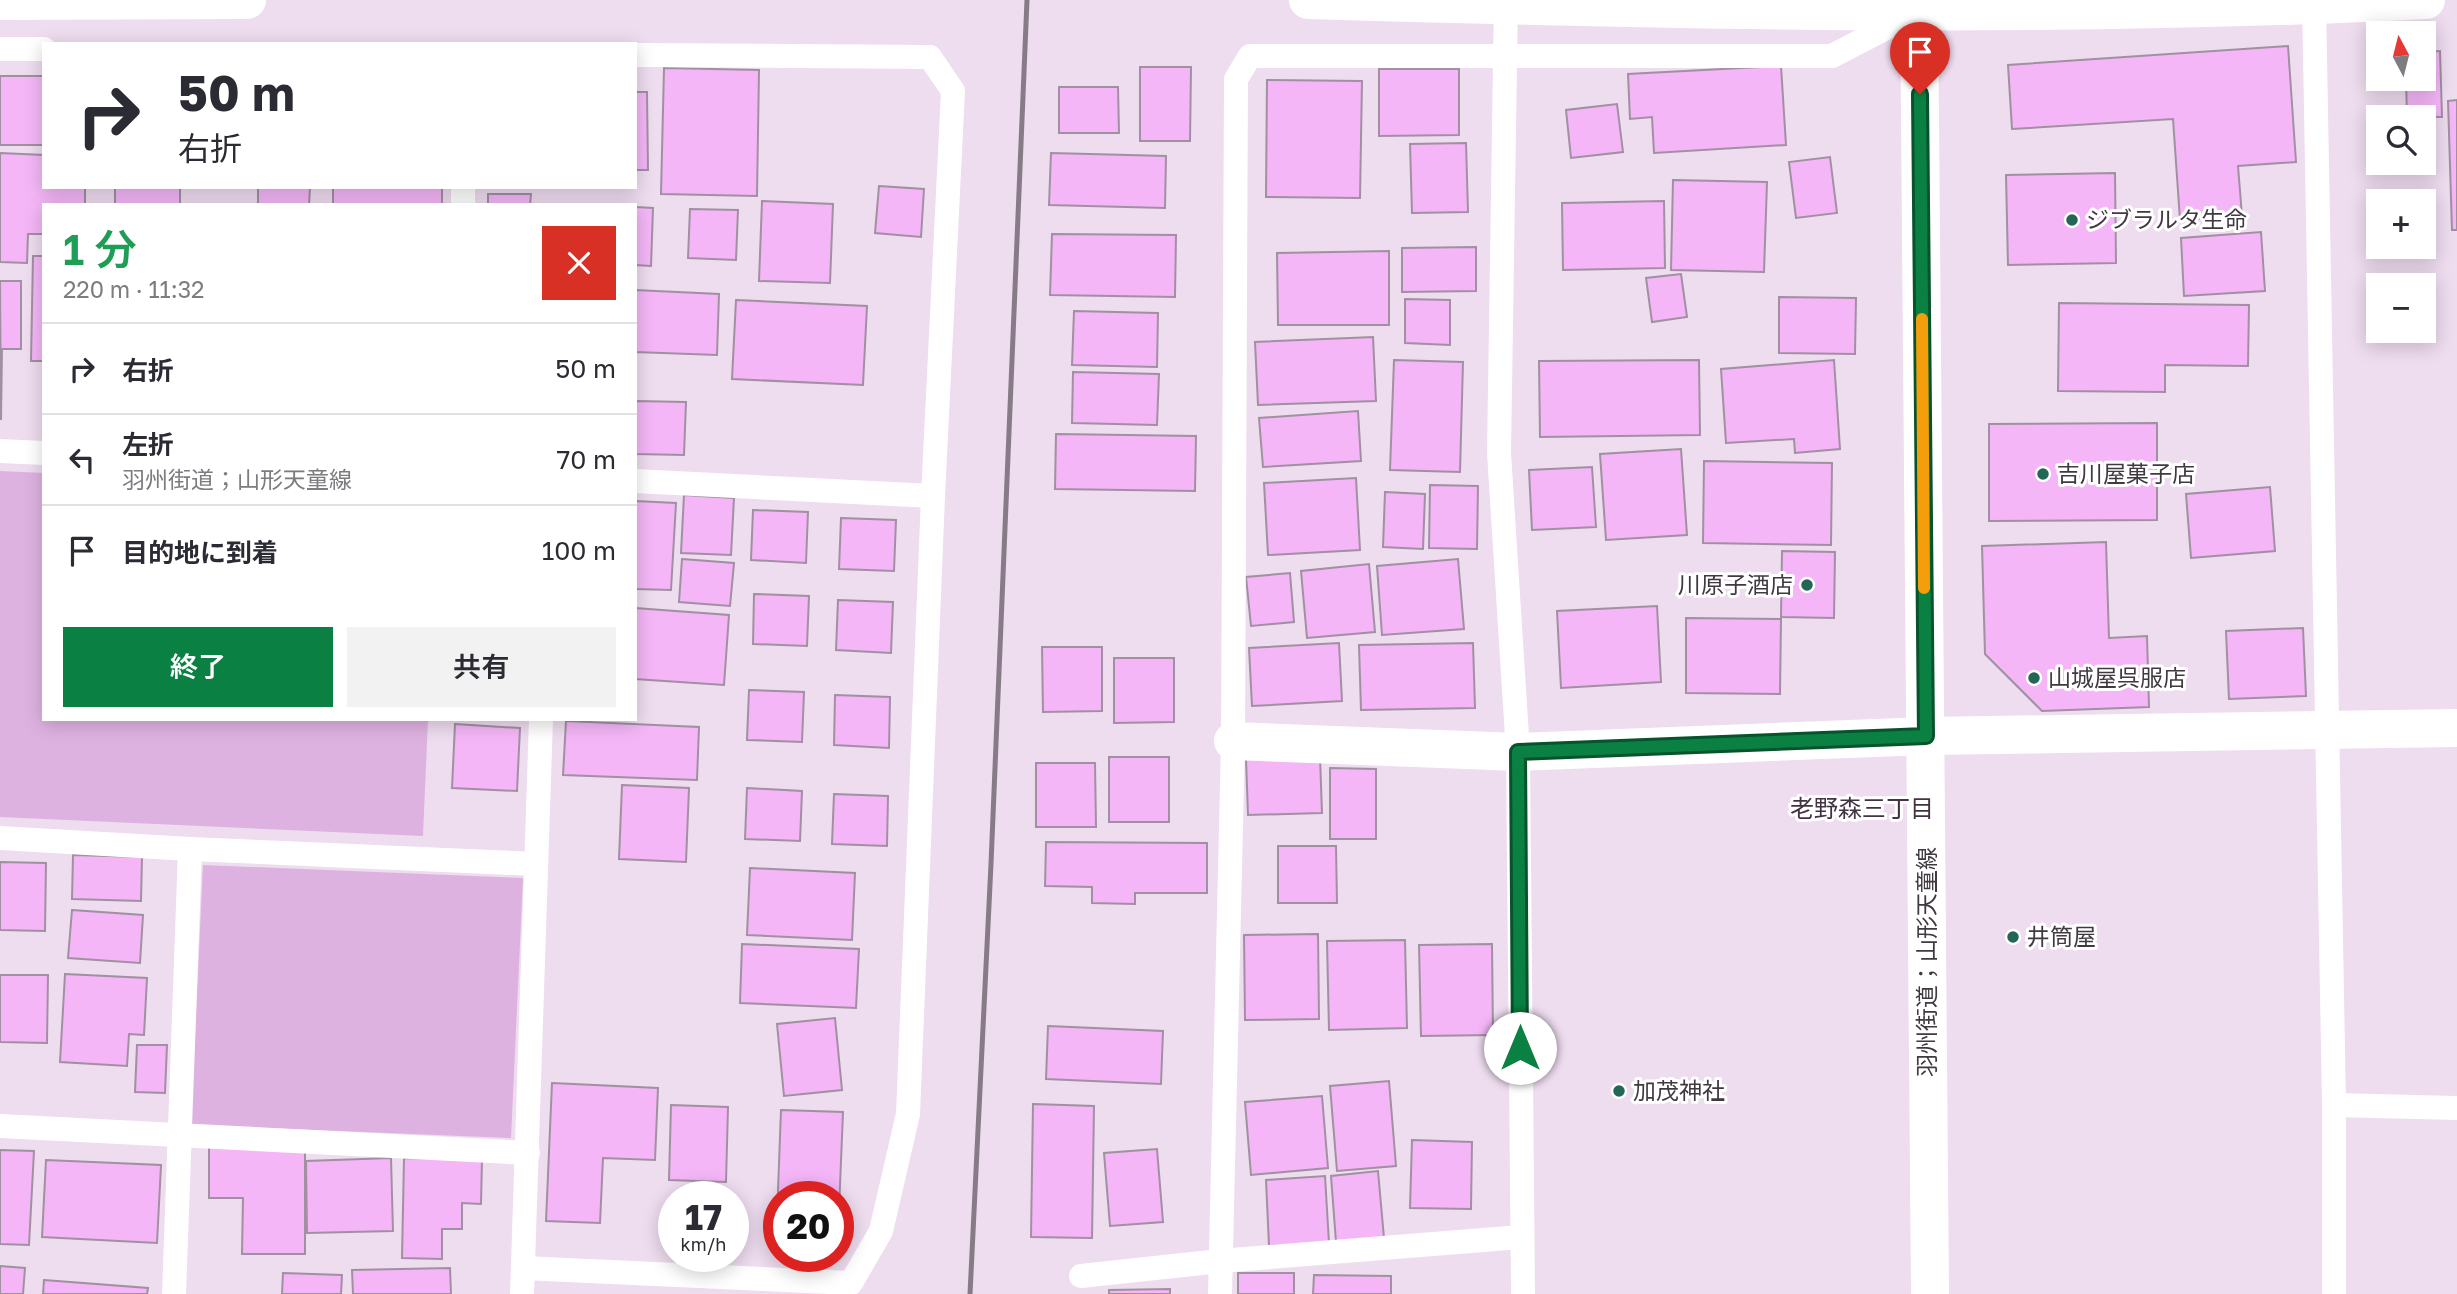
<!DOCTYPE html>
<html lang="ja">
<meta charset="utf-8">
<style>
body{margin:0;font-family:"Golos Text","Noto Sans JP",sans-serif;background:#f2f2f3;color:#2b2b33;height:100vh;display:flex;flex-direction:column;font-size:26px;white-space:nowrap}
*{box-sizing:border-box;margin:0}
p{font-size:23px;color:#7c7c81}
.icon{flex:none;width:38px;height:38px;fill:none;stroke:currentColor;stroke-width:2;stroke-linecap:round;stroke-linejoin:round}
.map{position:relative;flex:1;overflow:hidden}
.sheet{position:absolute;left:42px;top:203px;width:595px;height:518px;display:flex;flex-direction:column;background:#fff;border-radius:0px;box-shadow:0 4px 18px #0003}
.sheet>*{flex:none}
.top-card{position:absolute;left:42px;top:42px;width:595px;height:147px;border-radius:0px;box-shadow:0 4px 18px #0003;background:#fff;color:#2b2b33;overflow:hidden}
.needle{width:46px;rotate:353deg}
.buttons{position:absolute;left:2366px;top:21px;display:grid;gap:14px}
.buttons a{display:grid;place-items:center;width:70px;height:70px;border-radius:0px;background:#fff;box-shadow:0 4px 18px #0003;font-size:35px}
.speed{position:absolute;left:658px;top:1181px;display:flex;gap:14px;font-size:35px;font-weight:700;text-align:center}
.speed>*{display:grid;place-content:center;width:91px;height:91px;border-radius:50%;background:#fff;box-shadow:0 4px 18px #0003;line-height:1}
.speed small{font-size:18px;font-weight:400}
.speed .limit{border:10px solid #d22;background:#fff;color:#111}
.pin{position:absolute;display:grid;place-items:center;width:60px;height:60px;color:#fff;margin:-72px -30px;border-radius:50% 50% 50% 0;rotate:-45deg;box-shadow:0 0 7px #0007}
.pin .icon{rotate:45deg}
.me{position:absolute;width:77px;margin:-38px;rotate:0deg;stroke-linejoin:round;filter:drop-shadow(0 0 5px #0008)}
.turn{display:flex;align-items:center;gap:24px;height:147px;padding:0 21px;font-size:32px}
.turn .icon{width:91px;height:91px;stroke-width:2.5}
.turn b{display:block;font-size:49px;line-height:60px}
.round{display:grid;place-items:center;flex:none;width:74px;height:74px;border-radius:0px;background:#f2f2f3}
.overview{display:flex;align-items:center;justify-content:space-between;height:119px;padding:0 21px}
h1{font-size:42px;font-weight:600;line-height:52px;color:#1e9e55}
.button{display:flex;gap:14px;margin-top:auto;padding:14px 21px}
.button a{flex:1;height:80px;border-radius:0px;background:#0b8043;color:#fff;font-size:28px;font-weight:600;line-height:80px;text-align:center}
.button a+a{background:#f2f2f3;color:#2b2b33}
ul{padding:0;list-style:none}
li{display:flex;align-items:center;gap:21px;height:91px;padding:0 21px;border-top:2px solid #e1e1e2}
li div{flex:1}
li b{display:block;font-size:26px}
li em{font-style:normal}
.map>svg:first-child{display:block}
</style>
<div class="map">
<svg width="2457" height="1294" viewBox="0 0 2457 1294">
<rect width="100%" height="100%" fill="#eedcef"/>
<g fill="#deb2e0">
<polygon points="0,471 44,473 44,719 428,719 423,836 0,817"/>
<polygon points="203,865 523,878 511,1138 191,1125"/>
</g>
<g fill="#f4b6f7" stroke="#a190a2" stroke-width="2">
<polygon points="2288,46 2296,162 2238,166 2242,216 2180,220 2173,119 2012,129 2008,65"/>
<polygon points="2440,51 2442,117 2407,117 2406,79 2424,79 2424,52"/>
<polygon points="1781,66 1786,145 1654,153 1652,117 1630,119 1628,74"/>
<polygon points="1140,67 1191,67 1190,141 1140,141"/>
<polygon points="664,68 759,70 757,196 661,194"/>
<polygon points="1379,69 1459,69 1459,135 1379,136"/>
<rect x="0" y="76" width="44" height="69"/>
<polygon points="1267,80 1362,81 1360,198 1266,197"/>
<polygon points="1059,87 1118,87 1119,133 1059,133"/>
<polygon points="635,92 647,92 648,170 635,170"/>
<polygon points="2457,100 2457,230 2452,230 2448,101"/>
<polygon points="1617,104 1623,152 1571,158 1566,110"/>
<polygon points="1466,143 1468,212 1412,213 1410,144"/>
<polygon points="0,153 44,155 44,187 85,187 85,205 44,205 44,234 28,234 27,263 0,262"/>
<polygon points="1051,153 1166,156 1165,208 1049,205"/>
<polygon points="1830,157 1837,213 1796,218 1789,162"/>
<polygon points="2115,173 2116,263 2008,265 2006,175"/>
<polygon points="1673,180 1767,182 1764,272 1671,270"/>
<polygon points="879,186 924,189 921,237 875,233"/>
<rect x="115" y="187" width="65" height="18"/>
<polygon points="258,187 310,187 309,205 258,205"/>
<rect x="333" y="187" width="109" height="18"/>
<polygon points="488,194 531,194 530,205 488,205"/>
<polygon points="762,201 833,204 830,283 759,281"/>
<polygon points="1664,201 1665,268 1563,270 1562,203"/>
<polygon points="635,207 653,208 651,266 635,265"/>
<polygon points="690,209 738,210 736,260 688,258"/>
<polygon points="2261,232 2265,291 2184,296 2181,238"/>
<polygon points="1052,234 1176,235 1175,297 1050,295"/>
<polygon points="1476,247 1476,291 1402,292 1402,248"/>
<polygon points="1389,251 1389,325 1278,325 1277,253"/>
<polygon points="33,256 44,256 44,361 31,361"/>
<polygon points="1681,274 1687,317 1652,322 1646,278"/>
<polygon points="0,281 21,281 21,349 2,349 1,420"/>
<polygon points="635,290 719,294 717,355 635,352"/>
<polygon points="1779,297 1856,298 1855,354 1779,353"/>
<polygon points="1405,299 1450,300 1450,345 1405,343"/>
<polygon points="736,300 867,306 863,385 732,379"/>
<polygon points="2059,303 2249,305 2248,366 2165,365 2165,392 2058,391"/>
<polygon points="1074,311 1158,313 1157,367 1072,365"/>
<polygon points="1373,337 1376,401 1258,405 1255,342"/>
<polygon points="1394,360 1463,362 1460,472 1390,470"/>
<polygon points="1699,360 1700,435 1540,437 1539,361"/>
<polygon points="1834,360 1840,449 1795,453 1794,439 1726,443 1721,369"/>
<polygon points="1073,372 1159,374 1157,425 1072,423"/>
<polygon points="635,401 686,402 684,455 635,454"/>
<polygon points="1358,411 1361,461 1263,467 1259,418"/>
<polygon points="2157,423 2157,520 1989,521 1989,424"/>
<polygon points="1056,434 1196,436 1195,491 1055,489"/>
<polygon points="1681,449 1687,535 1606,540 1600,454"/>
<polygon points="1704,461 1832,463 1831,545 1703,543"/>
<polygon points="1592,467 1596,527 1532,530 1529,470"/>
<polygon points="1356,478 1360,550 1268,555 1264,483"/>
<polygon points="1430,485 1478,486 1477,549 1429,548"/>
<polygon points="2270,487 2275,551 2191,558 2186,494"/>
<polygon points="1385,492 1425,494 1423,549 1383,547"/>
<polygon points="684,495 734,498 731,555 681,553"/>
<polygon points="635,501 676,503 671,590 635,589"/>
<polygon points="753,510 808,512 806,563 751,560"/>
<polygon points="841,518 896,520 894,571 839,569"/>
<polygon points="2106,542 2109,638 2147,636 2149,707 2042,711 1985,654 1982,546"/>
<polygon points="1782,551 1835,552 1834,618 1781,617"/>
<polygon points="682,559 734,563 730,606 679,602"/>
<polygon points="1458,559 1464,629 1382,635 1377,566"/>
<polygon points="1369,564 1375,632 1307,638 1301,571"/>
<polygon points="1290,573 1294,622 1251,626 1246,577"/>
<polygon points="754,594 809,596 807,646 753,644"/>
<polygon points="838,600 893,602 891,653 836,650"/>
<polygon points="1657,606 1661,682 1561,688 1557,611"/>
<polygon points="635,608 729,615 724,685 635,679"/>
<polygon points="1686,618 1781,619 1780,694 1686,693"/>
<polygon points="2303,628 2306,696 2229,699 2226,631"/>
<polygon points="1339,643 1342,701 1252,706 1249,648"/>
<polygon points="1473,643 1475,708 1361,710 1359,645"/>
<polygon points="1042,647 1102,647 1102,711 1043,712"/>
<polygon points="1114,658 1174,658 1174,722 1114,723"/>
<polygon points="749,690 804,692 802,742 747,740"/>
<polygon points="835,695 890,697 889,748 834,745"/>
<polygon points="566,721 699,727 697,780 563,775"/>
<polygon points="455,724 520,728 517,791 452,788"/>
<rect x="1109" y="757" width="60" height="65"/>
<polygon points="1320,757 1322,813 1248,815 1246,759"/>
<polygon points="1036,763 1095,763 1096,827 1036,827"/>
<polygon points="1330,768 1376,769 1376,839 1330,839"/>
<polygon points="622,785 689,788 686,862 619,859"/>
<polygon points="747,788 802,791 800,841 745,839"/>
<polygon points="834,794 888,796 887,846 832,844"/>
<polygon points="1046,842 1207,843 1207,893 1135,893 1135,904 1092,903 1092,887 1045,886"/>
<polygon points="1278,846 1336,846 1337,903 1278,903"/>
<polygon points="73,855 142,857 141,901 72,899"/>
<polygon points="0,862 46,863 45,931 0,930"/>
<polygon points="750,868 855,873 852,940 747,935"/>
<polygon points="72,910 143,915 140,963 68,958"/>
<polygon points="1318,934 1319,1019 1245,1020 1244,935"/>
<polygon points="1405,940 1407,1028 1329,1030 1327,941"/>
<polygon points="742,944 859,949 856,1008 740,1003"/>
<polygon points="1492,944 1493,1035 1421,1036 1419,945"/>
<polygon points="65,974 147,978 144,1035 129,1034 127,1066 60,1062"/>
<polygon points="0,975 48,975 47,1043 0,1042"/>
<polygon points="835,1018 842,1090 784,1096 777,1024"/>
<polygon points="1048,1026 1163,1031 1161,1084 1046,1079"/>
<polygon points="137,1045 167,1045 165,1093 135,1092"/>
<polygon points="1389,1081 1396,1166 1337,1171 1330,1086"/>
<polygon points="552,1083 658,1088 655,1160 603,1158 600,1223 546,1221"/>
<polygon points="1322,1096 1328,1168 1251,1175 1245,1102"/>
<polygon points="1033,1104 1094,1106 1092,1238 1031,1237"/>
<polygon points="671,1105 728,1107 726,1182 669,1180"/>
<polygon points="781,1110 843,1112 838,1234 838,1197 779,1197 779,1244 776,1244"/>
<polygon points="1412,1140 1472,1142 1471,1209 1410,1208"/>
<polygon points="209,1147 305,1147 305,1254 242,1254 243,1198 209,1198"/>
<polygon points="1157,1149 1163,1222 1110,1226 1104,1153"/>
<polygon points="0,1150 34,1151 29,1245 0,1244"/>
<polygon points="391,1158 393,1231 307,1233 306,1161"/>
<polygon points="404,1158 482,1159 481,1204 462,1203 462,1229 442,1229 442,1259 402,1258"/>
<polygon points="46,1160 161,1165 157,1243 42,1237"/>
<polygon points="1378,1171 1384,1238 1336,1242 1331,1176"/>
<polygon points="1325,1176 1329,1243 1269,1246 1266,1180"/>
<polygon points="0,1266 25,1268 23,1294 0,1294"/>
<polygon points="450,1268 451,1294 353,1294 352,1270"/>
<polygon points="283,1273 342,1275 341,1294 282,1294"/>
<rect x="1238" y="1273" width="56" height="21"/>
<polygon points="1314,1275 1391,1276 1391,1294 1313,1294"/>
<polygon points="44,1280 148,1288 147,1294 43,1294"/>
<polygon points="1170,1289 1170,1294 1109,1294 1109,1290"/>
</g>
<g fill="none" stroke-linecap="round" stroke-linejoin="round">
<g stroke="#fff" stroke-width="24">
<polyline points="1506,0 1499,453 1518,752 1523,1294"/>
<polyline points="2314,0 2334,1105 2334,1294"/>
<polyline points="0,49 44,49"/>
<polyline points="463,205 463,187"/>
<polyline points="0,451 44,453"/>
<polyline points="635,481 933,496"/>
<polyline points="0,838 190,849 536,864"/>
<polyline points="2334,1105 2457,1108"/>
<polyline points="0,1126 528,1153"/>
<polyline points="523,1268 851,1283 881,1231 908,1114 933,496 953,91 930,57 635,55"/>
<polyline points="1081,1276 1220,1261 1521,1237"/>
<polyline points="174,1294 190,849"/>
<polyline points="522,1294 541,719"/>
<polyline points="1220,1294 1233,741 1236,79 1250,56 1832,56 1909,16"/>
</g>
<polyline stroke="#fff" stroke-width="38" points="1233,741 1518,752 1926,736 2457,728"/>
<g stroke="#fff" stroke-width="38">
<path d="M1308,0C1679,11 2055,19 2426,0"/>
<polyline points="1919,0 1930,1294"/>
<polyline points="0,1 247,0"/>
</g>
<polyline stroke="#877b87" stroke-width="5" points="970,1294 991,864 1027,0"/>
</g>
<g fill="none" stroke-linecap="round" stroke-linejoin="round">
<defs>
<polyline id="route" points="1520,1048 1518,752 1926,736 1920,94"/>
</defs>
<use href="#route" stroke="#07532c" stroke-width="18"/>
<use href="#route" stroke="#0b8043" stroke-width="12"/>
<polyline stroke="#f59e0b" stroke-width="12" points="1922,319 1924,588"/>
</g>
<g fill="#236657" stroke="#fff" stroke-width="2.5">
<circle cx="2072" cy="220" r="7"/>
<circle cx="2043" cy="474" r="7"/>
<circle cx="1807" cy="585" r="7"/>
<circle cx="2034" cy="678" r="7"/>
<circle cx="2013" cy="937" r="7"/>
<circle cx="1619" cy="1091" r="7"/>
</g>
<g text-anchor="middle" stroke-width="6" stroke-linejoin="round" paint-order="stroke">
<g font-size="23" fill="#403940" stroke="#fff" text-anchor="start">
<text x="2086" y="228">ジブラルタ生命</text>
<text x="2057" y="482">吉川屋菓子店</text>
<text x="1793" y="593" text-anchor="end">川原子酒店</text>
<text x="2048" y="686">山城屋呉服店</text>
<text x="2027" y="945">井筒屋</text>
<text x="1633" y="1099">加茂神社</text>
</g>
<g font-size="23" fill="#403940" stroke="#fff">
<text transform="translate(1927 962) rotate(-90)" y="8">羽州街道；山形天童線</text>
</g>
<g font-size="24" fill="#413342" stroke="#fff">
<text x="1862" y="817">老野森三丁目</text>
</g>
</g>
</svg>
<div class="buttons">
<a><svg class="needle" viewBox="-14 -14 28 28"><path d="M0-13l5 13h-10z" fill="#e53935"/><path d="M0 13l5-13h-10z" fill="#7c7c81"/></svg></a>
<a><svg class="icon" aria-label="search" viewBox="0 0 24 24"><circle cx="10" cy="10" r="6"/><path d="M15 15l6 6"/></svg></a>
<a>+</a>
<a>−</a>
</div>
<div class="speed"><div>17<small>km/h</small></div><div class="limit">20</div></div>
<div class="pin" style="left:1920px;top:94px;background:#d93025"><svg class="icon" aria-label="arrive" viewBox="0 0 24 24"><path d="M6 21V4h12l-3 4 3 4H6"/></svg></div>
<svg class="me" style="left:1520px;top:1048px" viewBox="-20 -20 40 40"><circle r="19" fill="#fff"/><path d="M0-13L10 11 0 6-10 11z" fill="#0b8043"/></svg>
<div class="top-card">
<div class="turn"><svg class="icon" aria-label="right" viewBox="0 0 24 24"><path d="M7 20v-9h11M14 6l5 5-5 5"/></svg><div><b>50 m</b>右折</div></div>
</div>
<section class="sheet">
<div class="overview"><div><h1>1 分</h1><p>220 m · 11:32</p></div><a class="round" style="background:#d93025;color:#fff"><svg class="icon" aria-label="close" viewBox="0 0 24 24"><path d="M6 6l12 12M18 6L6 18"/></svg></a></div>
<ul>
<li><svg class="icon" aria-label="right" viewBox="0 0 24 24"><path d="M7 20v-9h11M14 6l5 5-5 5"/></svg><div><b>右折</b></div><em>50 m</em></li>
<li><svg class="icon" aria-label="left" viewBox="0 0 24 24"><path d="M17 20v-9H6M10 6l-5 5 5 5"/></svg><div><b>左折</b><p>羽州街道；山形天童線</p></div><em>70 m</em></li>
<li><svg class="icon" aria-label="arrive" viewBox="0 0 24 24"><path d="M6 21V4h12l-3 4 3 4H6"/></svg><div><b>目的地に到着</b></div><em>100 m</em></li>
</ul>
<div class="button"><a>終了</a><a>共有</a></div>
</section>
</div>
